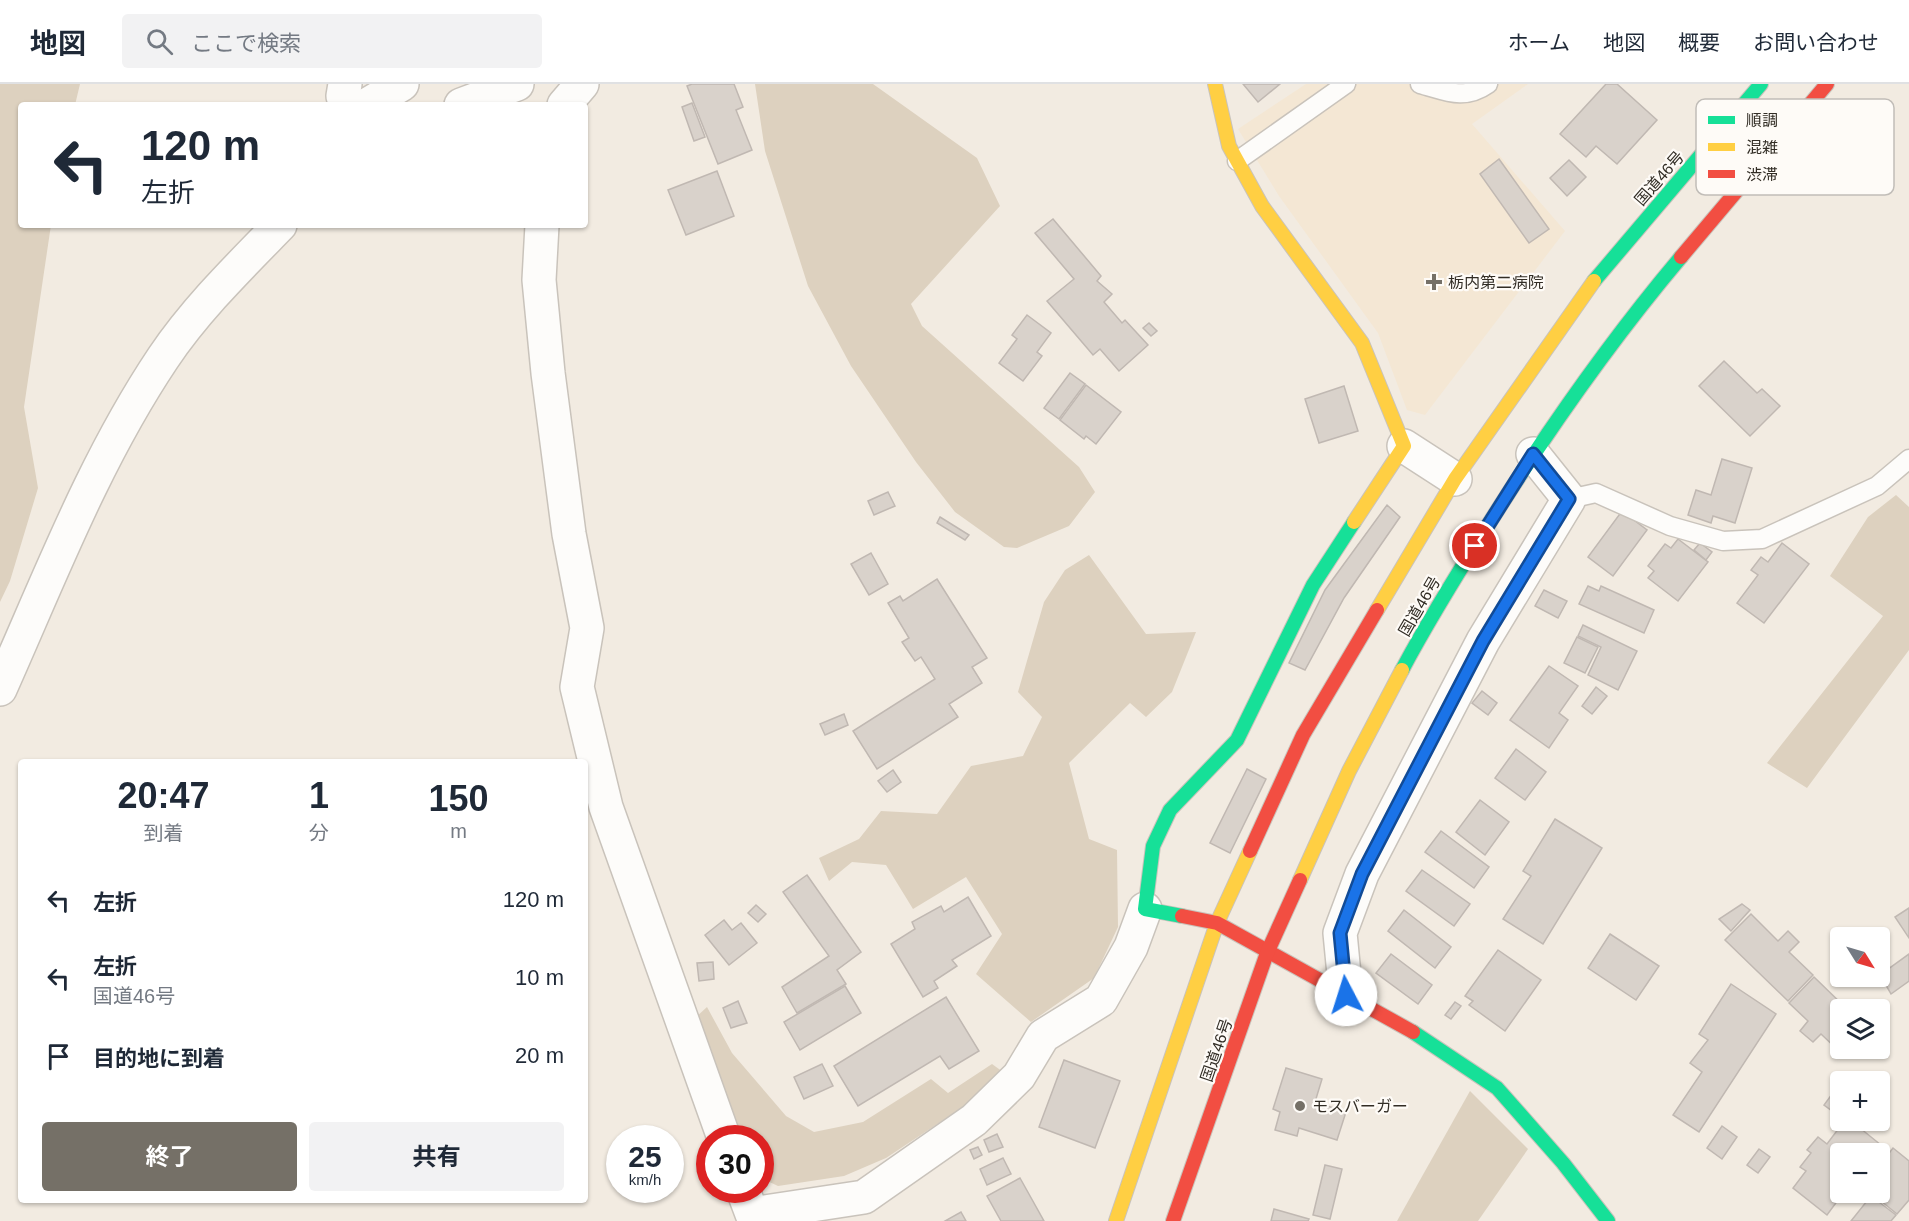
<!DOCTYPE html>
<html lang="ja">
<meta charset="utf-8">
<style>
body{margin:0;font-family:Arial,"Noto Sans JP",sans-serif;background:#f2f2f3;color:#1f2937;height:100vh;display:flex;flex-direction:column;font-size:22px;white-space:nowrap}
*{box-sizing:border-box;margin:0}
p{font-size:20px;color:#747a83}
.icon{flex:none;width:33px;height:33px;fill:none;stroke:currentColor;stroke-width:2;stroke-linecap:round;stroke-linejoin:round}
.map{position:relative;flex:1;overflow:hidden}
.panel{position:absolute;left:18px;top:675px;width:570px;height:444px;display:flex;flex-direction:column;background:#fff;border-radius:6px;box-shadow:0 2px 4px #0004}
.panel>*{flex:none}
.guide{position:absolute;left:18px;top:18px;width:570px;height:126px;border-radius:6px;box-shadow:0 2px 4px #0004;background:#fff;color:#1f2937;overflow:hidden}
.needle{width:39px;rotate:127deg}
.tools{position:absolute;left:1830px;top:843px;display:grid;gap:12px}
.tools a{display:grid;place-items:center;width:60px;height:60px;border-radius:6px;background:#fff;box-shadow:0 2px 4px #0004;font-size:30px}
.speed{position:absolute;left:606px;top:1041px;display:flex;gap:12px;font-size:30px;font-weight:700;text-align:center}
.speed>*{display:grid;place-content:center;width:78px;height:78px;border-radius:50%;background:#fff;box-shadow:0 2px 4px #0004;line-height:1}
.speed small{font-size:15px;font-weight:400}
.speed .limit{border:9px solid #d22;background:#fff;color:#111}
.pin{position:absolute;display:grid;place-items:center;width:51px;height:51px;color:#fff;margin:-26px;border:3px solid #fff;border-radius:50%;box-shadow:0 2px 6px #0007}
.me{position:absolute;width:66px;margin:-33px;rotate:355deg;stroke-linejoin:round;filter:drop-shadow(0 0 4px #0008)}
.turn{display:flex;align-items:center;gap:21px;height:126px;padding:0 24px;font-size:27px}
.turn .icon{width:78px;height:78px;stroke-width:2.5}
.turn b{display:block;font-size:42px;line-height:51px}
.eta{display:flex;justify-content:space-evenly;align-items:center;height:102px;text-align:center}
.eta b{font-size:36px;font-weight:700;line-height:42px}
.cta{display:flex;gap:12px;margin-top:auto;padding:12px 24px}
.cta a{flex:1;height:69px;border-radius:6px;background:#757067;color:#fff;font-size:24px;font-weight:700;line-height:69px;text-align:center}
.cta a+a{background:#f2f2f3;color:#1f2937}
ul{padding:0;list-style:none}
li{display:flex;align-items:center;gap:18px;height:78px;padding:0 24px}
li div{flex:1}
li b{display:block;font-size:22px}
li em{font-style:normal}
header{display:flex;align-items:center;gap:36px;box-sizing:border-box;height:84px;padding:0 30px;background:#fff;border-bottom:2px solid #e0e1e3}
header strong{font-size:28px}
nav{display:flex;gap:33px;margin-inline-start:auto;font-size:21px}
.search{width:420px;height:54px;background:#f2f2f3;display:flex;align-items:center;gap:15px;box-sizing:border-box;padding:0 21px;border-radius:6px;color:#747a83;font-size:22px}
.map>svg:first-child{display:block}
</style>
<header>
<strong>地図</strong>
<div class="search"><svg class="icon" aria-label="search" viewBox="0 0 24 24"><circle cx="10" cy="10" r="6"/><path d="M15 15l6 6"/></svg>ここで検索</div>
<nav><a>ホーム</a><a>地図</a><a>概要</a><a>お問い合わせ</a></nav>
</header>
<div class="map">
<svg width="1909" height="1137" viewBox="0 0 1909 1137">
<rect width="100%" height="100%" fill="#f2ebe1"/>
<polygon fill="#f4e7d4" points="1306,0 1528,0 1472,40 1565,147 1425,331 1407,326 1378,249 1279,112 1238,45"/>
<g fill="#ddd1bf">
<polygon points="0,0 80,0 75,21 21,21 21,141 51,141 24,323 38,404 10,497 0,518"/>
<polygon points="755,0 873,0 977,74 1000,122 911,220 922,242 1079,383 1095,408 1069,442 1017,464 1004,463 955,428 916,378 851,282 808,202 765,67"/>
<polygon points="1896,411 1909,423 1909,566 1807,704 1767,679 1883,532 1830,492 1868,433"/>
<polygon points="1089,471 1146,550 1196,548 1172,608 1146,633 1130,619 1069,679 1089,755 1117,766 1118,843 1094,894 1031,938 976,890 1002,850 966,793 913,825 886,781 852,778 829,797 819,774 859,755 881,727 937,730 971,682 1023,672 1042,633 1018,608 1044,518 1065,486"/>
<polygon points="707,923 732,969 786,1032 814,1048 863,1038 931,995 948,1009 992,980 1003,988 972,1017 886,1074 844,1092 778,1102 761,1094 760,1054 734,1054 695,934"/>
<polygon points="1470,1007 1528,1065 1478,1137 1397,1137"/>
</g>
<g fill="#d9d2cb" stroke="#c0b8b2" stroke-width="1.5">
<polygon points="692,0 734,0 743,23 736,26 752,66 718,80 687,2"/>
<polygon points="1243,0 1280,0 1258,18"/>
<polygon points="1606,0 1617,0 1657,36 1617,80 1596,62 1586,73 1560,50"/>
<polygon points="692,19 705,53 694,57 682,23"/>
<polygon points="1499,75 1549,145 1529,159 1480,90"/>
<polygon points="1569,76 1586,93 1567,112 1550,94"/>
<polygon points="717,87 734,132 686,151 668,106"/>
<polygon points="1053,135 1101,192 1097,197 1112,210 1104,218 1122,239 1125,236 1148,261 1119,287 1100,265 1093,271 1047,217 1074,195 1035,149"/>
<polygon points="1027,231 1051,249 1037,268 1042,272 1023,297 999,279 1017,255 1012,251"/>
<polygon points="1149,239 1157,247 1151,252 1143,244"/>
<polygon points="1724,277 1757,309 1762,305 1780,322 1750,352 1699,302"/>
<polygon points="1070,289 1085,300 1059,335 1044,324"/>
<polygon points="1086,301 1121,328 1096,360 1086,352 1084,355 1060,336"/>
<polygon points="1344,302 1358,347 1319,359 1305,315"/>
<polygon points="1722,375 1752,384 1735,439 1713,432 1711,439 1688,431 1696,406 1711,411"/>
<polygon points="888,408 895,422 874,431 868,417"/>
<polygon points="1387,421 1400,433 1344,514 1305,586 1289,579 1325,506"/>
<polygon points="1622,427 1647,446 1613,492 1588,473"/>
<polygon points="940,433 969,451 965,456 937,439"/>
<polygon points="1678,455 1708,478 1678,517 1648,494 1654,487 1648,482 1665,460 1671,464"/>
<polygon points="1700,459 1712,468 1706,476 1694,466"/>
<polygon points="1782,459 1809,480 1764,539 1737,519 1758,491 1751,486 1761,473 1768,478"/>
<polygon points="871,469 888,500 869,511 851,480"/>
<polygon points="937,495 987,574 972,583 982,599 949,620 958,633 877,685 853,647 935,595 921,573 915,577 902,558 909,554 888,519 900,512 903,517"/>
<polygon points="1588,502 1599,507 1601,502 1654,526 1644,549 1579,520"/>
<polygon points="1544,506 1567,517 1558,534 1535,522"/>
<polygon points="1583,541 1637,567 1618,606 1588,591 1601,563 1578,552"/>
<polygon points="1577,553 1598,563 1585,589 1564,579"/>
<polygon points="1549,582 1578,602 1559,629 1568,636 1549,664 1510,636"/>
<polygon points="1596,603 1607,612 1592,630 1582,622"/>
<polygon points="1482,607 1497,619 1488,631 1472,619"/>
<polygon points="844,630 848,641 825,651 820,640"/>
<polygon points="1516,665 1546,688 1525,716 1495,694"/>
<polygon points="1247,685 1266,695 1230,769 1210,759"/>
<polygon points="893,686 901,698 887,708 878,697"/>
<polygon points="1480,716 1509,738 1485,771 1456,748"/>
<polygon points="1555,735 1602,764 1543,860 1503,835 1531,792 1523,787"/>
<polygon points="1441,747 1489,783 1474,804 1425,768"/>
<polygon points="1422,786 1470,820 1454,842 1406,807"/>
<polygon points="807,791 861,868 837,886 846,900 797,929 782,903 829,872 783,808"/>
<polygon points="968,813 991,852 952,876 957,882 934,897 938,904 923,913 891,860 915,845 912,838 941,822 944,828"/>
<polygon points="1742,820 1750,826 1731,847 1719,835"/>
<polygon points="756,821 766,830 758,838 748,829"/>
<polygon points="1909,824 1909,854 1895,833"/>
<polygon points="1404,826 1451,863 1435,884 1388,847"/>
<polygon points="1751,830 1778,857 1788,847 1799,858 1789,868 1813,891 1788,917 1725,856"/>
<polygon points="724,836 732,846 741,839 757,859 729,881 705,851"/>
<polygon points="1610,850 1659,882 1636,916 1588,884"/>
<polygon points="1498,866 1541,896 1505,947 1469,921 1473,917 1465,912"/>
<polygon points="1391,870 1432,901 1418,920 1376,889"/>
<polygon points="1909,870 1909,897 1891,910 1880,891"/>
<polygon points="713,878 714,895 699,897 697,879"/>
<polygon points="1814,893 1848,926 1840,926 1841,964 1839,967 1821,950 1813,958 1800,947 1808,937 1789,919"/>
<polygon points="1731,900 1776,930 1699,1048 1673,1031 1702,988 1690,979 1708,956 1699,950"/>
<polygon points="845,902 861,929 800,966 784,938"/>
<polygon points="946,913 979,967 949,985 940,972 858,1022 834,982"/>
<polygon points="738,917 747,939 731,944 723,924"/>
<polygon points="1455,918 1461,922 1451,935 1445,931"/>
<polygon points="1064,976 1120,997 1095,1064 1039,1043"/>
<polygon points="822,980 833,1002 804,1015 794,993"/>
<polygon points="1286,984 1322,995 1315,1018 1346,1028 1337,1056 1299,1044 1297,1052 1275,1046 1280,1028 1273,1025"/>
<polygon points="1832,1010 1840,1017 1839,1032 1824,1021"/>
<polygon points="1845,1036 1850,1036 1881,1061 1874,1070 1840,1070 1840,1108 1844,1108 1827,1131 1793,1104 1806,1087 1800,1083 1811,1069 1807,1066 1818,1053 1827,1060"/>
<polygon points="1722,1042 1737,1053 1722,1075 1707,1064"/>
<polygon points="997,1050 1003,1063 989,1068 984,1056"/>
<polygon points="978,1063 982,1071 974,1075 970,1066"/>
<polygon points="1893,1064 1909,1077 1909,1116 1897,1130 1870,1108 1880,1108 1880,1081"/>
<polygon points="1759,1065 1770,1073 1758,1089 1747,1081"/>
<polygon points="1003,1074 1011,1090 987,1101 980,1085"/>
<polygon points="1325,1081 1342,1085 1330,1135 1313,1131"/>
<polygon points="1020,1094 1044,1137 1001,1137 987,1112"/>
<polygon points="1871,1112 1896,1131 1891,1137 1851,1137"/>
<polygon points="1274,1125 1309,1135 1308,1137 1271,1137"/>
<polygon points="961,1128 966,1137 945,1137"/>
</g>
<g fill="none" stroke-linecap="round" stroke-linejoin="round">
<defs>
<g id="lane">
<path d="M1420,0C1446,7 1464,17 1488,0"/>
<polyline points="1237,77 1346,0"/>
<polyline points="1569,415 1596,409 1670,442 1723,457 1762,455 1877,402 1909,375"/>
</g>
<g id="street">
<polyline points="345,0 343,12 346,21"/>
<polyline points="367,21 402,0"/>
<polyline points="461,21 517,0"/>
<polyline points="564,21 582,0"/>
<polyline points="542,141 539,196 548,289 569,450 587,544 577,603 606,723 724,1054"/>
<polyline points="1404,362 1455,395"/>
<path d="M0,605C50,493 94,377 163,274C196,225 239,183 280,141"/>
<polyline points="1346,911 1340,849 1362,790 1483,557 1569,415 1533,370"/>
<polyline points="743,1106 752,1130 864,1113 974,1036 1019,992 1043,952 1101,916 1131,863 1145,825"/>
</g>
<g id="fast">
<polyline points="1594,197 1761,0"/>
<path d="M1402,586C1429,535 1459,487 1490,438C1548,346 1611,256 1681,173"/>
<polyline points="1182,832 1145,825 1153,762 1170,726 1237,656 1313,501 1354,438"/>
<polyline points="1413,948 1497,1004 1563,1079 1608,1137"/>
</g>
<g id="slow">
<polyline points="1215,0 1229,62 1262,122 1362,259 1404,362 1354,438"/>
<polyline points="1377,526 1455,395 1594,197"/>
<polyline points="1300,796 1349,687 1402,586"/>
<polyline points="1116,1137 1217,839 1250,767"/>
</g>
<g id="jam">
<polyline points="1681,173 1827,0"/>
<polyline points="1250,767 1303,651 1377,526"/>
<polyline points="1182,832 1217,839 1413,948"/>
<polyline points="1173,1137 1267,869 1300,796"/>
</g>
</defs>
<use href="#lane" stroke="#c9c3bb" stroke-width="21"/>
<use href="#street" stroke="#c9c3bb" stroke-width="36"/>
<use href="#fast" stroke="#c9c3bb" stroke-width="16"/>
<use href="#slow" stroke="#c9c3bb" stroke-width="16"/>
<use href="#jam" stroke="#c9c3bb" stroke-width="16"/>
<use href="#lane" stroke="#fdfcfa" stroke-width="18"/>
<use href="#street" stroke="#fdfcfa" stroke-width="33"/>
<use href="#fast" stroke="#16e098" stroke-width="14"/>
<use href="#slow" stroke="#ffcf43" stroke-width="14"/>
<use href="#jam" stroke="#f24e42" stroke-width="14"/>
</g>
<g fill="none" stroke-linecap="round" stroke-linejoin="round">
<defs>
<polyline id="route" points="1346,911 1340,849 1362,790 1483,557 1569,415 1533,370 1475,462"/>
</defs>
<use href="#route" stroke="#114b97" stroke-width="15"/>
<use href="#route" stroke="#1a73e8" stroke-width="10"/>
</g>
<g fill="#757067" stroke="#fefbf7" stroke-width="2">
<path d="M1431 189h6v6h6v6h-6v6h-6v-6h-6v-6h6z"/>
<circle cx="1300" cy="1022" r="6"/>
</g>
<g text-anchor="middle" stroke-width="4.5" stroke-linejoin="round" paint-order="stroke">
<g font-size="16" fill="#322d25" stroke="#fefbf7">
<text transform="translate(1659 94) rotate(-49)" y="6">国道46号</text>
<text transform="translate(1419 522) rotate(-60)" y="6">国道46号</text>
<text transform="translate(1216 966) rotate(-71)" y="6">国道46号</text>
</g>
<g font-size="16" fill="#322d25" stroke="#fefbf7" text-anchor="start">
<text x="1448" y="204">栃内第二病院</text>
<text x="1312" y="1028">モスバーガー</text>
</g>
</g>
<rect x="1696" y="15" width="198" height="96" rx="9" fill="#fefbf7" stroke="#c1bdb8" stroke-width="1.5"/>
<rect x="1708" y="32" width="27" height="8" fill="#16e098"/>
<rect x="1708" y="59" width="27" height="8" fill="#ffcf43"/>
<rect x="1708" y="86" width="27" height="8" fill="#f24e42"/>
<g font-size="16" fill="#322d25">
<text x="1746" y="42">順調</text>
<text x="1746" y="69">混雑</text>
<text x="1746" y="96">渋滞</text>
</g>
</svg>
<div class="tools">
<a><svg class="needle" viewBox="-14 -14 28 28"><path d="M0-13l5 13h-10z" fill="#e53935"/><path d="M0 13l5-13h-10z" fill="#747a83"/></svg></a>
<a><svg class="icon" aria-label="layers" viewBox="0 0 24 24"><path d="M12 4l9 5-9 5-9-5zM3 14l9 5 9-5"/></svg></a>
<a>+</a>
<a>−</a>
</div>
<div class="speed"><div>25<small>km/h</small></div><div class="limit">30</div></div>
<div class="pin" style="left:1475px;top:462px;background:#d93025"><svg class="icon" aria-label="arrive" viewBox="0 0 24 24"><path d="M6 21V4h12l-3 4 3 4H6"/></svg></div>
<svg class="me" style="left:1346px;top:911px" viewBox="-20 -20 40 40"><circle r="19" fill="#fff"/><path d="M0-13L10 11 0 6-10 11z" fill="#1a73e8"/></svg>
<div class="guide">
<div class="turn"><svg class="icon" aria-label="left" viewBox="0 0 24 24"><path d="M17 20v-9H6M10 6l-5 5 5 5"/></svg><div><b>120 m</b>左折</div></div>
</div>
<section class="panel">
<div class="eta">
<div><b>20:47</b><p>到着</p></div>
<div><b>1</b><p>分</p></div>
<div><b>150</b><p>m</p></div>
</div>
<ul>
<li><svg class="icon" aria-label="left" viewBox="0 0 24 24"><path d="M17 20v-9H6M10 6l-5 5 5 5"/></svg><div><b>左折</b></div><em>120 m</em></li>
<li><svg class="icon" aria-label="left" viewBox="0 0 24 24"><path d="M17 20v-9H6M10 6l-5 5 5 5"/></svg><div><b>左折</b><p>国道46号</p></div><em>10 m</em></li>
<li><svg class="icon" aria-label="arrive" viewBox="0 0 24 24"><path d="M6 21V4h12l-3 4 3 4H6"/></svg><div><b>目的地に到着</b></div><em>20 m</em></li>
</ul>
<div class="cta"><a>終了</a><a>共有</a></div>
</section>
</div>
